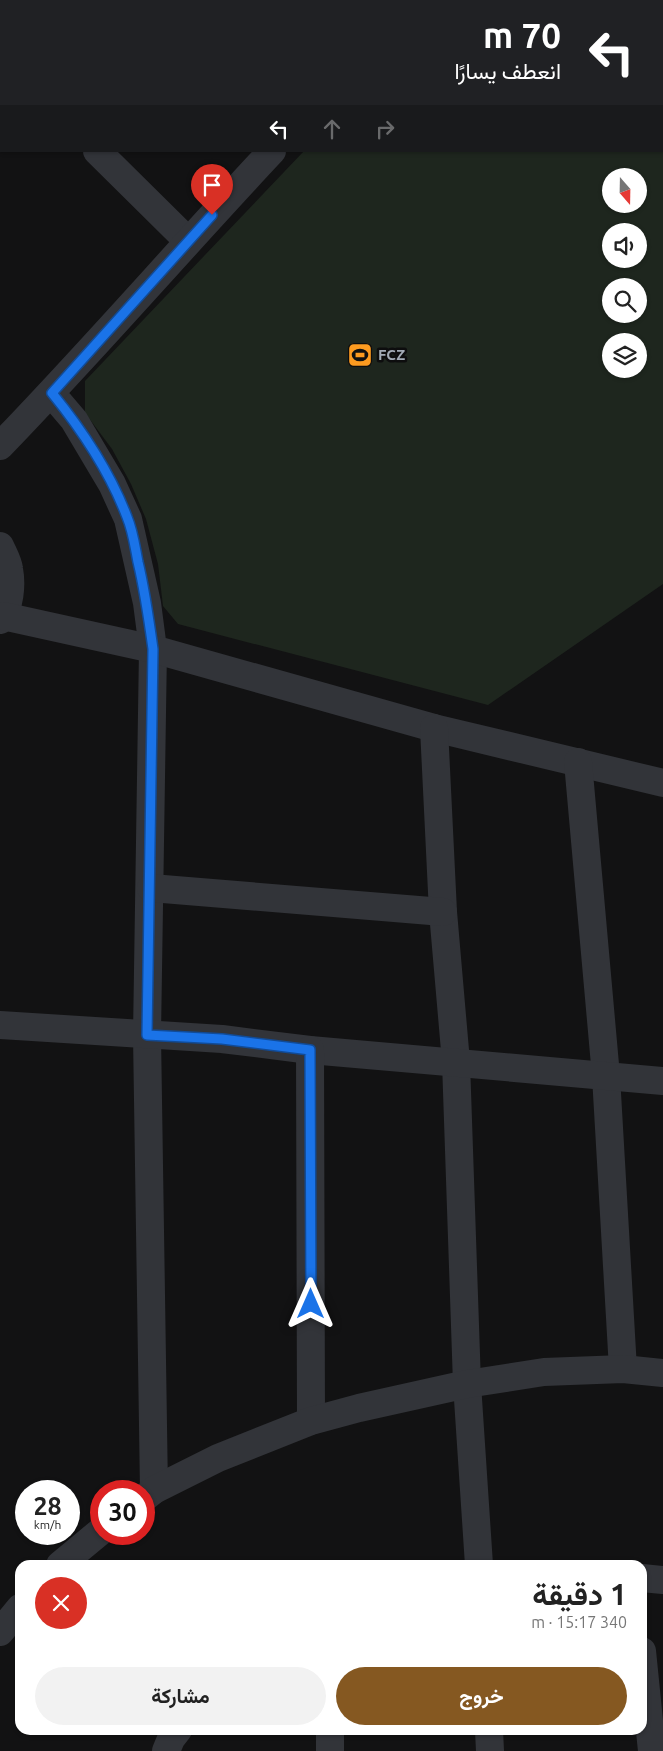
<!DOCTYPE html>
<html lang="ar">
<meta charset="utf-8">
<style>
body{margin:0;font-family:Ubuntu,Vazirmatn,sans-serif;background:#f2f2f2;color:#222;direction:rtl;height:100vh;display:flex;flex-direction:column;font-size:19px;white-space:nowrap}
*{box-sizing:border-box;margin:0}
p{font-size:16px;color:#767676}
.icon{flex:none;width:28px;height:28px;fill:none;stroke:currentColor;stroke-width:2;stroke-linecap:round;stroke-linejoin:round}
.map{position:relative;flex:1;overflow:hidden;direction:ltr}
.side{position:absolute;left:15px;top:1560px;width:632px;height:175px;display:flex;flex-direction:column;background:#fff;border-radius:15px;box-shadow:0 1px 4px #0004;direction:rtl}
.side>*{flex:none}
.hud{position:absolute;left:0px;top:0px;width:664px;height:152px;box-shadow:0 1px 4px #0004;direction:rtl;background:#202124;color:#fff;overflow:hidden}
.needle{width:32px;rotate:160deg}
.tools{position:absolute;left:602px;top:168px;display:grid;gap:10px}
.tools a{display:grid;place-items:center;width:45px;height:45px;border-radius:50%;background:#fff;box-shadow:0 1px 4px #0004;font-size:25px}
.speed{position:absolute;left:15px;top:1480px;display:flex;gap:10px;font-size:25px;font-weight:700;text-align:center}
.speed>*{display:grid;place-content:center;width:65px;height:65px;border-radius:50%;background:#fff;box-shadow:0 1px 4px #0004;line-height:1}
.speed small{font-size:12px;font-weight:400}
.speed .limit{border:8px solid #d22;background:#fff;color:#111}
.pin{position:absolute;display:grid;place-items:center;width:42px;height:42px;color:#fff;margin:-51px -21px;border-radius:50% 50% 50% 0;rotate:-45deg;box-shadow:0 0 5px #0007}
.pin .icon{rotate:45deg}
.me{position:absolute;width:55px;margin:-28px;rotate:0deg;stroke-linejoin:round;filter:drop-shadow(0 0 4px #0008)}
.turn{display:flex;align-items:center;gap:18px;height:105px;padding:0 20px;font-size:22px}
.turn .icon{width:65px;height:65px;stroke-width:2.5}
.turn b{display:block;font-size:35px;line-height:42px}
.lanes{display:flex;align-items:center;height:48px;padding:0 20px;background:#0003;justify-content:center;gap:25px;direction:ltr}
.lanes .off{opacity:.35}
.round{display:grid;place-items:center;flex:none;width:52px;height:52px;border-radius:26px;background:#f2f2f2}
.headline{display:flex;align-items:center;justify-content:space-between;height:85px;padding:0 20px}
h1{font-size:30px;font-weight:700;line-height:38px}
.button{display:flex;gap:10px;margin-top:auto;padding:10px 20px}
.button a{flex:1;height:58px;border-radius:30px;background:#855821;color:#fff;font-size:20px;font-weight:700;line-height:58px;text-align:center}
.button a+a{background:#f2f2f2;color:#222}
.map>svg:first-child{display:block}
</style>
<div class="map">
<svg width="663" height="1751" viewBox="0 0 663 1751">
<rect width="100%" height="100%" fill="#121213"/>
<g fill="#1e261e" fill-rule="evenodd">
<polygon points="449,0 622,0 624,1 447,1"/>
<path d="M663,21V584L488,705L178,624L163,606L158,564L146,519L131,484L112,449L85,413V381L304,151H662ZM611,176H639V204H611ZM611,231H639V259H611ZM611,286H639V314H611ZM611,341H639V369H611Z"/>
</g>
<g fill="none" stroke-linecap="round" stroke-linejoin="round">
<g stroke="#323439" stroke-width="28">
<polyline points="134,0 135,1"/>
<polyline points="305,0 306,1"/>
<polyline points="99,1 100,0"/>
<polyline points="413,1 415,0"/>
<polyline points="0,13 1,14"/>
<polyline points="0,103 1,102"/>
<polyline points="97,151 188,241"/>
<polyline points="51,393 74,420 112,484 128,519 147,603 153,649 147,1035 154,1490"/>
<path d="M0,446C93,350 180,249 272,151"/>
<path d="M0,546C3,553 8,561 9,569C12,585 10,607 0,620"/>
<polyline points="3,616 153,649 434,728 663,783"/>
<polyline points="434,728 443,912 456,1062 467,1384 479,1565"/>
<polyline points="578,762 606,1076 623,1369"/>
<polyline points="151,888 443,912"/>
<polyline points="0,1025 222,1039 310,1050 663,1081"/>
<polyline points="310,1050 311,1421"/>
<polyline points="144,1498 154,1490 218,1458 311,1421 359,1408 467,1384 544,1372 623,1369 663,1373"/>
<polyline points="60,1565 101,1531"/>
<polyline points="642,1578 663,1580"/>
<polyline points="0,1632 20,1608"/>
<polyline points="642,1651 652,1751"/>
<polyline points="489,1730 490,1751"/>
<polyline points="166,1751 171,1739 178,1730"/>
<polyline points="330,1751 330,1730"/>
</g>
</g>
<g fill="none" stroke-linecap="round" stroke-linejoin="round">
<defs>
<path id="route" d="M212,215L52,393C82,430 110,472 127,517C133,531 135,547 138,562C145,591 149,620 153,649L147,1035L222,1039L310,1050L311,1304"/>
</defs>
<use href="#route" stroke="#114b97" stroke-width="12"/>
<use href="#route" stroke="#1a73e8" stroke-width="9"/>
</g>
<defs>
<symbol id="stadium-square" viewBox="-11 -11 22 22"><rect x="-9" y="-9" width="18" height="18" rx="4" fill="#fd9b20" stroke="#0d0d0e"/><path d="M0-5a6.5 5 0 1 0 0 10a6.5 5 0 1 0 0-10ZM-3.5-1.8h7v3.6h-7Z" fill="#111"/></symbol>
</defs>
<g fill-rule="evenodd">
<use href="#stadium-square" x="346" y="341" width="28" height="28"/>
</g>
<g text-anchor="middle" stroke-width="5" stroke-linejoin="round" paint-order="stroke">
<g font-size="15" font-weight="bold" fill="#a2aab5" stroke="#0d0d0e" text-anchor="start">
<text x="378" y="360">FCZ</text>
</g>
</g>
</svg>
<div class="tools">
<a><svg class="needle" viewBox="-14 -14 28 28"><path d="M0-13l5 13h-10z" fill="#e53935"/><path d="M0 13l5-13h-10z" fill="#767676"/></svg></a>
<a><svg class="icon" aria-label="sound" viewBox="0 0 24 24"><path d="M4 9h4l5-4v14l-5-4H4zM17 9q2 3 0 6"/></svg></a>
<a><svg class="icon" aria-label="search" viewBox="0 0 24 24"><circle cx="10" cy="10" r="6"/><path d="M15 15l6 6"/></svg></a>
<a><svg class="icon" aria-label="layers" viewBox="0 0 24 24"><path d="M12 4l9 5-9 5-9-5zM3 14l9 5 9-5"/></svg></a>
</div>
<div class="speed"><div>28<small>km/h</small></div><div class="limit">30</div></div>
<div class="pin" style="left:212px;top:215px;background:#d93025"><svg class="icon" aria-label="arrive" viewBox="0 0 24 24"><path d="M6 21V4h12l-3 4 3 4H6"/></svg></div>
<svg class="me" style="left:311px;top:1304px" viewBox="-20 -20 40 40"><path d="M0-17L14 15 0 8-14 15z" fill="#1a73e8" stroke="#fff" stroke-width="4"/></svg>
<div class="hud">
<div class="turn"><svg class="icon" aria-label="left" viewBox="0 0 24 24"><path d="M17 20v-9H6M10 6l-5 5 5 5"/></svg><div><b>70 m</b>انعطف يسارًا</div></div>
<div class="lanes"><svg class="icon" aria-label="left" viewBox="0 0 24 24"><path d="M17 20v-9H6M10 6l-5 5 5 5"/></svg><svg class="icon off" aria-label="ahead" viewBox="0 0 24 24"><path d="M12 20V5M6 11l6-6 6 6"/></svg><svg class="icon off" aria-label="right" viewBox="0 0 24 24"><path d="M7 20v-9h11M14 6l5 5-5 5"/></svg></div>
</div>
<section class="side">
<div class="headline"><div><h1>1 دقيقة</h1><p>340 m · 15:17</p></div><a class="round" style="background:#d93025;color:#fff"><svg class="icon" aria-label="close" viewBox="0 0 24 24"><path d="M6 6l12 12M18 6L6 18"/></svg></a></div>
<div class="button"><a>خروج</a><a>مشاركة</a></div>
</section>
</div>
